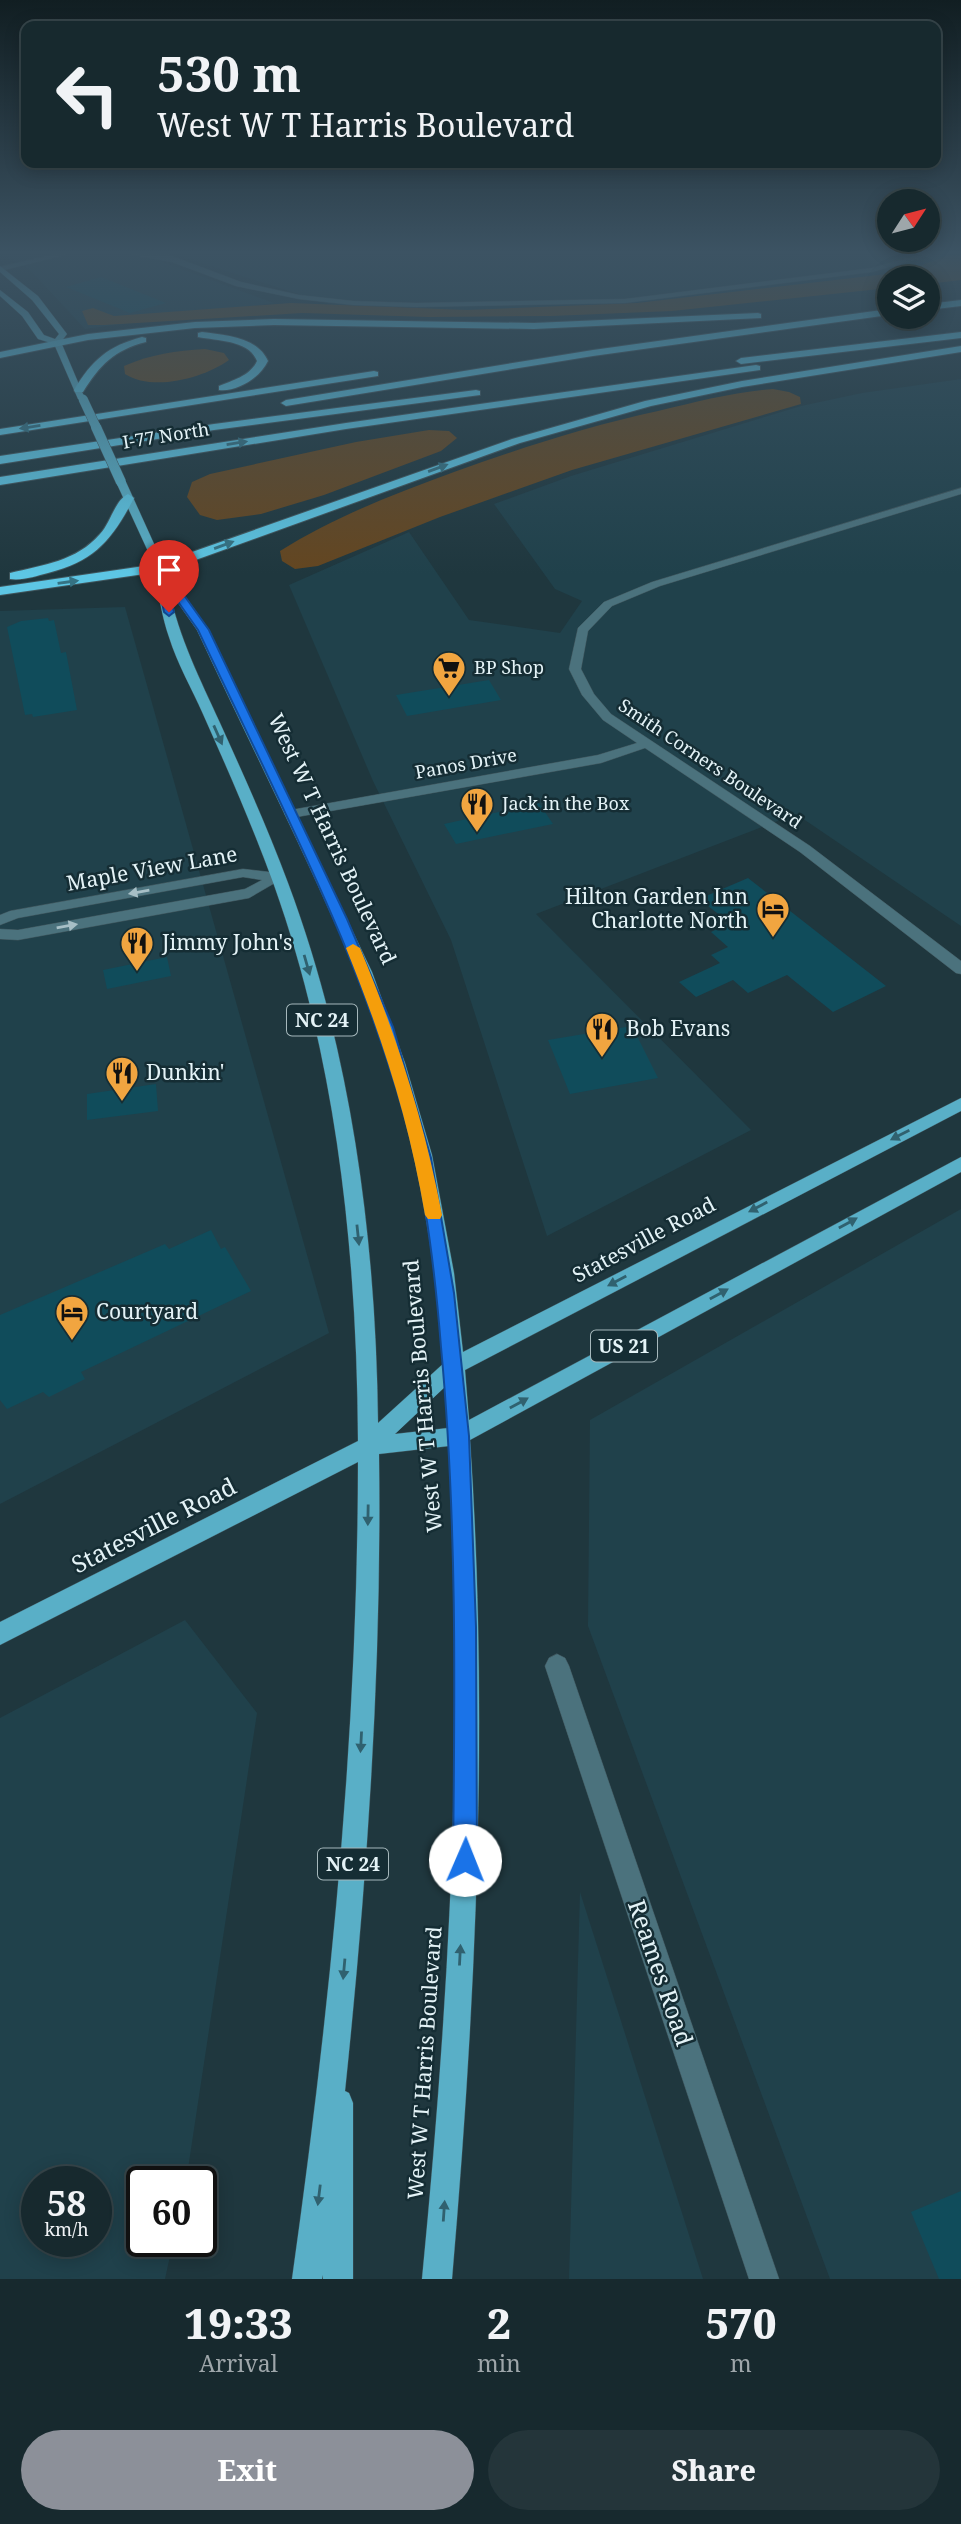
<!DOCTYPE html>
<style>
body{margin:0;font-family:"Noto Serif",serif;background:#24353a;color:#f1f3f6;height:100vh;display:flex;flex-direction:column;font-size:26px;white-space:nowrap}
*{box-sizing:border-box;margin:0}
p{font-size:23px;color:#9ea6aa}
.icon{flex:none;width:38px;height:38px;fill:none;stroke:currentColor;stroke-width:2;stroke-linecap:round;stroke-linejoin:round}
.map{position:relative;height:2279px;overflow:hidden}
.drawer{display:flex;flex-direction:column;background:#17292e;flex:1}
.drawer>*{flex:none}
.hud{position:absolute;left:21px;top:21px;width:920px;height:147px;border-radius:14px;box-shadow:0 4px 18px #0003,0 0 0 2px #36454a;background:#17292e;color:#f1f3f6;overflow:hidden}
.needle{width:46px;rotate:54deg}
.buttons{position:absolute;left:877px;top:189px;display:grid;gap:14px}
.buttons a{display:grid;place-items:center;width:63px;height:63px;border-radius:50%;background:#17292e;box-shadow:0 4px 18px #0003,0 0 0 2px #36454a;font-size:35px}
.speed{position:absolute;left:21px;top:2166px;display:flex;gap:14px;font-size:35px;font-weight:700;text-align:center}
.speed>*{display:grid;place-content:center;width:91px;height:91px;border-radius:50%;background:#17292e;box-shadow:0 4px 18px #0003,0 0 0 2px #36454a;line-height:1}
.speed small{font-size:18px;font-weight:400}
.speed .limit{border:4px solid #111;border-radius:10px;background:#fff;color:#111}
.pin{position:absolute;display:grid;place-items:center;width:60px;height:60px;color:#fff;margin:-72px -30px;border-radius:50% 50% 50% 0;rotate:-45deg;box-shadow:0 0 7px #0007}
.pin .icon{rotate:45deg}
.me{position:absolute;width:77px;margin:-38px;rotate:1deg;stroke-linejoin:round;filter:drop-shadow(0 0 5px #0008)}
.turn{display:flex;align-items:center;gap:24px;height:147px;padding:0 21px;font-size:32px}
.turn .icon{width:91px;height:91px;stroke-width:2.5}
.turn b{display:block;font-size:49px;line-height:60px}
.eta{display:flex;justify-content:space-evenly;align-items:center;height:119px;text-align:center}
.eta b{font-size:42px;font-weight:800;line-height:49px}
.primary-button{display:flex;gap:14px;margin-top:auto;padding:14px 21px}
.primary-button a{flex:1;height:80px;border-radius:42px;background:#8c9099;color:#fff;font-size:28px;font-weight:800;line-height:80px;text-align:center}
.primary-button a+a{background:#24353a;color:#f1f3f6}
.map>svg:first-child{display:block}
</style>
<div class="map">
<svg width="961" height="2279" viewBox="0 0 961 2279">
<rect width="100%" height="100%" fill="#1f373e"/>
<g fill="#20414b" fill-rule="evenodd">
<polygon points="3,255 143,255 274,303 85,329 28,268"/>
<polygon points="177,255 961,255 961,269 629,307 357,313"/>
<polygon points="961,379 961,926 796,814 536,914 751,1130 547,1236 451,940 373,781 289,585 409,532 469,620 560,633 582,601 555,589 494,504 571,476 801,406 862,393"/>
<polygon points="125,607 329,1333 0,1504 0,611"/>
<polygon points="961,1209 961,2279 830,2279 588,1626 590,1420"/>
<path d="M185,1620L257,1713L186,2182H142V2242H173L165,2279H0V1718ZM96,2182V2242H37V2182Z"/>
<polygon points="580,1892 703,2279 569,2279"/>
</g>
<g fill="#644620">
<polygon points="949,255 961,255 961,280 928,284 928,278 889,278 889,288 672,311 551,316 429,317 302,313 104,325 88,325 82,311 93,308 114,316 291,303 467,310 637,303 887,274 912,269"/>
<path d="M205,349L224,353L229,360C204,378 153,392 125,374L124,366C151,354 176,351 205,349Z"/>
<path d="M773,389L789,392L800,397L801,404L572,470L440,517L318,566L295,569L282,561L280,551C334,517 394,494 454,472C521,448 588,426 658,411C696,402 734,392 773,389Z"/>
<polygon points="429,430 449,431 457,438 441,451 324,495 261,514 217,520 200,515 187,497 192,482 210,474 356,442"/>
</g>
<g fill="#104c5b">
<polygon points="101,277 166,303 130,313 66,287"/>
<polygon points="48,618 49,621 54,620 61,653 66,652 77,710 33,717 32,714 25,715 7,627 21,621"/>
<polygon points="489,680 501,700 407,716 396,695"/>
<polygon points="539,803 553,824 456,844 444,824"/>
<polygon points="748,878 886,986 833,1012 787,975 748,993 733,980 696,997 679,982 720,963 711,955 728,947 711,932 730,923 699,899"/>
<polygon points="167,957 171,976 107,989 103,970"/>
<polygon points="632,1026 658,1078 570,1094 548,1040"/>
<polygon points="156,1084 158,1111 87,1120 87,1094"/>
<polygon points="211,1230 221,1249 225,1247 251,1291 81,1372 85,1379 49,1397 43,1392 7,1409 0,1400 0,1315 165,1244 169,1249"/>
<polygon points="961,2191 961,2279 939,2279 911,2212"/>
</g>
<g fill="none" stroke-linecap="round" stroke-linejoin="round">
<defs>
<g id="minor">
<polygon points="51,255 65,255 0,271 0,267"/>
<polygon points="133,255 169,255 241,282 299,295 353,301 416,303 625,299 872,268 918,255 931,255 872,272 625,303 416,307 353,305 299,299 236,286 172,262"/>
<polygon points="961,488 961,494 660,586 612,606 588,631 581,669 594,694 611,714 810,846 961,961 961,974 956,973 800,852 645,748 601,763 291,818 284,814 291,810 598,755 637,743 603,720 582,695 569,669 578,628 604,602 652,582"/>
<polygon points="243,869 278,873 285,877 249,898 18,940 0,939 0,929 18,930 245,889 262,880 243,877 18,918 0,925 0,915 10,911"/>
<polygon points="557,1654 565,1658 569,1666 779,2279 749,2279 545,1666 549,1658"/>
</g>
<g id="primary">
<polygon points="0,266 38,296 67,334 61,342 86,401 78,399 54,344 38,339 22,316 0,296 0,290 28,312 44,335 55,339 59,334 32,300 0,272"/>
<path d="M121,479L126,482L165,568L209,630L372,972L405,1063L432,1155L454,1273L463,1352L961,1098V1111L465,1370L469,1420L961,1157V1172L470,1440C489,1720 476,2000 452,2279H422C449,2003 465,1724 449,1446L379,1454C382,1667 367,1880 345,2091L349,2093L353,2103V2279H323V2275L322,2279H292C330,2009 358,1735 358,1462L0,1645V1622L358,1441C357,1253 337,1062 274,885C253,827 228,770 203,714C192,689 177,663 169,637C162,617 159,596 155,575L158,573L116,482ZM169,590L197,630C250,744 307,856 356,971C408,1095 433,1229 444,1363L378,1423C376,1241 352,1054 288,883C268,829 244,776 220,723C200,679 179,638 169,590ZM446,1386L448,1428L395,1434Z"/>
</g>
<g id="motorway">
<polygon points="961,300 961,306 928,310 928,304"/>
<polygon points="889,309 889,315 593,356 286,406 281,403 286,400 593,350"/>
<polygon points="758,313 761,314 761,318 534,329 274,325 195,328 88,340 0,358 0,352 88,334 195,322 274,319 534,323"/>
<path d="M202,332C225,335 258,337 268,361C260,378 237,392 219,390V386C233,380 250,376 257,361C249,340 218,341 198,337V333Z"/>
<polygon points="961,332 961,338 741,364 736,361 741,358"/>
<path d="M142,337L146,338V342C114,350 100,365 83,392H75L74,390C92,360 108,346 142,337Z"/>
<polygon points="961,346 961,352 742,387 651,406 520,443 165,571 0,595 0,587 158,564 512,439 645,401 742,381"/>
<polygon points="756,365 760,366 760,370 346,429 0,485 0,477 346,423"/>
<polygon points="374,371 378,372 378,376 0,435 0,429"/>
<polygon points="476,390 480,391 480,395 214,430 0,464 0,456 214,424"/>
<path d="M128,494L134,498C112,540 95,561 48,573C36,576 22,581 10,579V573C43,565 77,561 100,534C110,524 115,500 128,494Z"/>
</g>
</defs>
<use href="#minor" stroke="#3f555c" stroke-width="1"/>
<use href="#primary" stroke="#3f555c" stroke-width="1"/>
<use href="#motorway" stroke="#3f555c" stroke-width="2"/>
<use href="#minor" fill="#4b727d" fill-rule="evenodd"/>
<use href="#primary" fill="#59afc7" fill-rule="evenodd"/>
<use href="#motorway" fill="#5dc6e4" fill-rule="evenodd"/>
<defs>
<polyline id="primary-bridge-far1" points="83,399 97,429"/>
<polyline id="primary-bridge" points="96,427 121,482"/>
</defs>
<use href="#primary-bridge-far1" stroke="#3f555c" stroke-width="10" stroke-linecap="butt"/>
<use href="#primary-bridge" stroke="#3f555c" stroke-width="11" stroke-linecap="butt"/>
<use href="#primary-bridge-far1" stroke="#59afc7" stroke-width="9"/>
<use href="#primary-bridge" stroke="#59afc7" stroke-width="10"/>
</g>
<defs><path id="oneway-solid" d="M-6-.8H1V-3.2L6.5 0L1 3.2V.8H-6Z" transform="scale(1.75)"/></defs>
<g fill="#357283">
<use href="#oneway-solid" transform="translate(30 427) rotate(171)"/>
<use href="#oneway-solid" transform="translate(237 443) rotate(-9)"/>
<use href="#oneway-solid" transform="translate(438 468) rotate(-20)"/>
<use href="#oneway-solid" transform="translate(224 545) rotate(-20)"/>
<use href="#oneway-solid" transform="translate(68 582) rotate(-8)"/>
</g>
<g fill="#30616f">
<use href="#oneway-solid" transform="translate(218 735) rotate(66)"/>
<use href="#oneway-solid" transform="translate(307 965) rotate(74)"/>
<use href="#oneway-solid" transform="translate(900 1135) rotate(153)"/>
<use href="#oneway-solid" transform="translate(758 1207) rotate(152)"/>
<use href="#oneway-solid" transform="translate(848 1223) rotate(-29)"/>
<use href="#oneway-solid" transform="translate(358 1235) rotate(84)"/>
<use href="#oneway-solid" transform="translate(617 1281) rotate(152)"/>
<use href="#oneway-solid" transform="translate(719 1294) rotate(-29)"/>
<use href="#oneway-solid" transform="translate(519 1403) rotate(-29)"/>
<use href="#oneway-solid" transform="translate(368 1515) rotate(91)"/>
<use href="#oneway-solid" transform="translate(361 1742) rotate(93)"/>
<use href="#oneway-solid" transform="translate(460 1955) rotate(-87)"/>
<use href="#oneway-solid" transform="translate(344 1969) rotate(95)"/>
<use href="#oneway-solid" transform="translate(319 2195) rotate(97)"/>
<use href="#oneway-solid" transform="translate(444 2211) rotate(-86)"/>
</g>
<g fill="#a7bfc6">
<use href="#oneway-solid" transform="translate(139 892) rotate(170)"/>
<use href="#oneway-solid" transform="translate(67 926) rotate(-10)"/>
</g>
<linearGradient id="sky" x2="0" y2="1"><stop stop-color="#111e22"/><stop offset="0.44" stop-color="#3c5363"/><stop offset="1" stop-color="#3c5363" stop-opacity="0"/></linearGradient>
<rect width="961" height="574" fill="url(#sky)"/>
<path fill="#1a73e8" stroke="#114b97" stroke-width="2" d="M160,565L163,566L209,630L347,919L393,1027L431,1158L454,1293L469,1436L476,1627L477,1860L473,1868L465,1872L457,1868L453,1860C455,1689 457,1518 441,1347C436,1284 429,1219 415,1157C371,972 278,801 198,630L169,589L174,612L169,616L164,612L155,568Z"/>
<path fill="#f59e0b" d="M353,944L360,948C397,1037 424,1120 442,1215L440,1219H428L425,1215C409,1120 382,1037 346,948Z"/>
<defs>
<symbol id="supermarket-pin" viewBox="-11 -11 22 30"><path d="M0 17L-7.5 6A9.5 9.5 0 1 1 7.5 6Z" fill="#f1a540" stroke="#152d34"/><path d="M-6-5.5h2.5l.6 2H6L4.5 2H-2.5L-4.4-4H-6ZM-1.5 3.2a1.3 1.3 0 1 0 .1 0ZM3 3.2a1.3 1.3 0 1 0 .1 0Z" fill="#111"/></symbol>
<symbol id="restaurant-pin" viewBox="-11 -11 22 30"><path d="M0 17L-7.5 6A9.5 9.5 0 1 1 7.5 6Z" fill="#f1a540" stroke="#152d34"/><path d="M-5-6h1v4h1v-4h1v4h1v-4h1v5L-1.5 .5V6h-2V.5L-5-1ZM5-6V6H3V1.5H1.5Q1.5-4 5-6Z" fill="#111"/></symbol>
<symbol id="hotel-pin" viewBox="-11 -11 22 30"><path d="M0 17L-7.5 6A9.5 9.5 0 1 1 7.5 6Z" fill="#f1a540" stroke="#152d34"/><path d="M-6-4.5h1.5V1H6V5H4.5V3h-9V5H-6ZM-4 0a1.8 1.8 0 1 1 3.6 0ZM.5 0V-2.5h3Q6-2.5 6 0Z" fill="#111"/></symbol>
</defs>
<g fill-rule="evenodd">
<use href="#supermarket-pin" x="430" y="649" width="38" height="52"/>
<use href="#restaurant-pin" x="458" y="785" width="38" height="52"/>
<use href="#hotel-pin" x="754" y="890" width="38" height="52"/>
<use href="#restaurant-pin" x="118" y="924" width="38" height="52"/>
<use href="#restaurant-pin" x="583" y="1010" width="38" height="52"/>
<use href="#restaurant-pin" x="103" y="1054" width="38" height="52"/>
<use href="#hotel-pin" x="53" y="1293" width="38" height="52"/>
</g>
<g text-anchor="middle" stroke-width="5" stroke-linejoin="round" paint-order="stroke">
<g font-size="18" fill="#e4f3f7" stroke="#152d34">
<text transform="translate(166 436) rotate(-9)" y="6">I-77 North</text>
<text transform="translate(466 764) rotate(-10)" y="6">Panos Drive</text>
<text transform="translate(710 764) rotate(34)" y="6">Smith Corners Boulevard</text>
</g>
<g font-size="18" fill="#e4f3f7" stroke="#152d34" text-anchor="start">
<text x="474" y="674">BP Shop</text>
<text x="502" y="810">Jack in the Box</text>
</g>
<g fill="#152d34" stroke="#a6b8bc" stroke-width="2">
<rect x="287" y="1004.5" width="70" height="31" rx="5"/>
<rect x="591" y="1330.5" width="66" height="31" rx="5"/>
<rect x="318" y="1848.5" width="70" height="31" rx="5"/>
</g>
<g font-size="19" font-weight="bold" fill="#e4f3f7">
<text x="322" y="1027">NC 24</text>
<text x="624" y="1353">US 21</text>
<text x="353" y="1871">NC 24</text>
</g>
<g font-size="21" fill="#e4f3f7" stroke="#152d34">
<text transform="translate(332 839) rotate(65)" y="7">West W T Harris Boulevard</text>
<text transform="translate(152 869) rotate(-10)" y="7">Maple View Lane</text>
<text transform="translate(644 1240) rotate(-28)" y="7">Statesville Road</text>
<text transform="translate(423 1396) rotate(-95)" y="7">West W T Harris Boulevard</text>
<text transform="translate(425 2063) rotate(-86)" y="7">West W T Harris Boulevard</text>
</g>
<g font-size="21" fill="#e4f3f7" stroke="#152d34" text-anchor="start">
<text x="748" y="904" text-anchor="end">Hilton Garden Inn<tspan x="748" dy="24">Charlotte North</tspan></text>
<text x="162" y="950">Jimmy John's</text>
<text x="626" y="1036">Bob Evans</text>
<text x="146" y="1080">Dunkin'</text>
<text x="96" y="1319">Courtyard</text>
</g>
<g font-size="24" fill="#e4f3f7" stroke="#152d34">
<text transform="translate(154 1526) rotate(-27)" y="8">Statesville Road</text>
<text transform="translate(660 1973) rotate(71)" y="8">Reames Road</text>
</g>
</g>
</svg>
<div class="buttons">
<a><svg class="needle" viewBox="-14 -14 28 28"><path d="M0-13l5 13h-10z" fill="#e53935"/><path d="M0 13l5-13h-10z" fill="#9ea6aa"/></svg></a>
<a><svg class="icon" aria-label="layers" viewBox="0 0 24 24"><path d="M12 4l9 5-9 5-9-5zM3 14l9 5 9-5"/></svg></a>
</div>
<div class="speed"><div>58<small>km/h</small></div><div class="limit">60</div></div>
<div class="pin" style="left:169px;top:612px;background:#d93025"><svg class="icon" aria-label="arrive" viewBox="0 0 24 24"><path d="M6 21V4h12l-3 4 3 4H6"/></svg></div>
<svg class="me" style="left:465px;top:1860px" viewBox="-20 -20 40 40"><circle r="19" fill="#fff"/><path d="M0-13L10 11 0 6-10 11z" fill="#1a73e8"/></svg>
<div class="hud">
<div class="turn"><svg class="icon" aria-label="left" viewBox="0 0 24 24"><path d="M17 20v-9H6M10 6l-5 5 5 5"/></svg><div><b>530 m</b>West W T Harris Boulevard</div></div>
</div>
</div>
<section class="drawer">
<div class="eta">
<div><b>19:33</b><p>Arrival</p></div>
<div><b>2</b><p>min</p></div>
<div><b>570</b><p>m</p></div>
</div>
<div class="primary-button"><a>Exit</a><a>Share</a></div>
</section>
